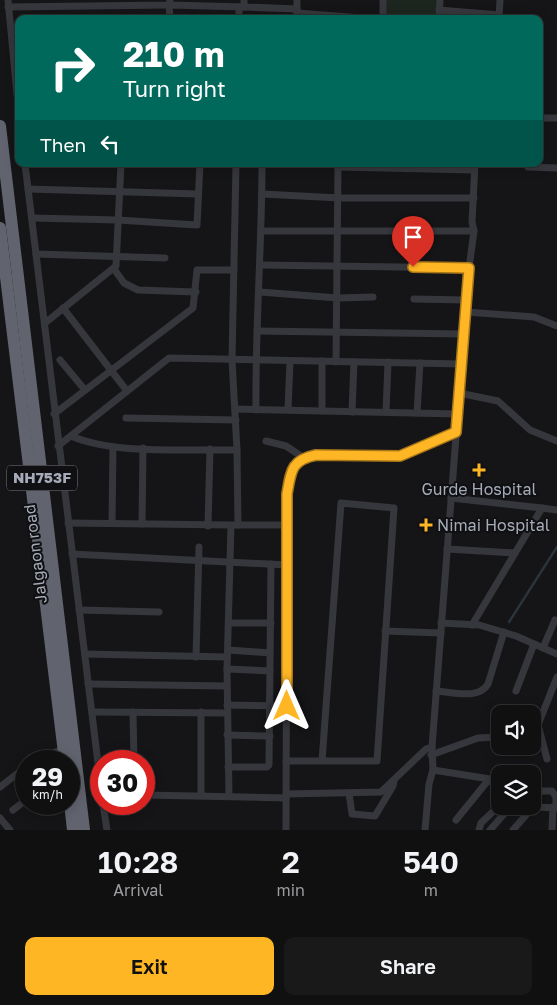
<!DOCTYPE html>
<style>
body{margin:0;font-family:"Golos Text",sans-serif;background:#19191a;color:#f1f3f6;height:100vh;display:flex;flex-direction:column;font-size:19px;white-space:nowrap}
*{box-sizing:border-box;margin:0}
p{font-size:16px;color:#9c9d9f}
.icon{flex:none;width:28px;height:28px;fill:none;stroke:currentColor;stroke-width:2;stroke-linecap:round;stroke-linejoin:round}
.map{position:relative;height:830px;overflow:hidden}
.side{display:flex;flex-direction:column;background:#101011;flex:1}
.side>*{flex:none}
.guide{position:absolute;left:15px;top:15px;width:528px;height:152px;border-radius:10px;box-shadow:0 2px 12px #0003,0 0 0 1px #303031;background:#00695c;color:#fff;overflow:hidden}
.tools{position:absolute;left:491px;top:705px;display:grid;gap:10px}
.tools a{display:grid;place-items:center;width:50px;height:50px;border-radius:10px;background:#101011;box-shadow:0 2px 12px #0003,0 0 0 1px #303031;font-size:25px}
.speed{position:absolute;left:15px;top:750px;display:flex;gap:10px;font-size:25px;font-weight:700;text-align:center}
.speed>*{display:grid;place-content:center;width:65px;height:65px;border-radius:50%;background:#101011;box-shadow:0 2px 12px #0003,0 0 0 1px #303031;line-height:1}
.speed small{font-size:12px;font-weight:400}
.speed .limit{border:8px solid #d22;background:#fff;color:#111}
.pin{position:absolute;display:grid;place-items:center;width:42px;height:42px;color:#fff;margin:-51px -21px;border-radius:50% 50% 50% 0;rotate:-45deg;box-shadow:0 0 5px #0007}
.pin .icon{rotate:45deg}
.me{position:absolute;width:55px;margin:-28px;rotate:0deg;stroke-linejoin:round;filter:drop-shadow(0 0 4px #0008)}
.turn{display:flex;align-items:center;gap:18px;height:105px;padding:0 25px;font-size:22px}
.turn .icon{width:65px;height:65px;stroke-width:2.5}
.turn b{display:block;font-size:35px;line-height:42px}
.then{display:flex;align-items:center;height:48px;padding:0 25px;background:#0003;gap:10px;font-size:19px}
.eta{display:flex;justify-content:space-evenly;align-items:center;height:85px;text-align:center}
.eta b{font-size:30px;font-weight:600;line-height:35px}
.action{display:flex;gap:10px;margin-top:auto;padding:10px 25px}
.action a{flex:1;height:58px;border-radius:10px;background:#ffb625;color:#111;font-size:20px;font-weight:600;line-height:58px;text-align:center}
.action a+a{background:#19191a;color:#f1f3f6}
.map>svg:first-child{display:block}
</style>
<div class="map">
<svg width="557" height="830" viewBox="0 0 557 830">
<rect width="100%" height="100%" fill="#151517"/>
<polygon fill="#1c251e" points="386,0 438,0 436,19 386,17"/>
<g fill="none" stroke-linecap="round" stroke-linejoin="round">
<polyline stroke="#2a343c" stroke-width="2.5" points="509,622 557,547"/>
<g stroke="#35373c" stroke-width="7">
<polyline points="8,0 19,115"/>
<polyline points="244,0 244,7 297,9"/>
<polyline points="8,7 169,5 170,0"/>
<polyline points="439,10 499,15"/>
<polyline points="297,13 375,19"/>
<polyline points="499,18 500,0"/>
<polyline points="170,19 169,5 244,7"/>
<polyline points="239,19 239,7"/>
<polyline points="297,19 297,0"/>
<polyline points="383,19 383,0"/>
<polyline points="439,19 440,0"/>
<polyline points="539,118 557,118"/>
<polyline points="25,164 101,788"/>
<polyline points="236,164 232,360 237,450 238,525"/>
<polyline points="528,164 528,167 557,168"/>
<polyline points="338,167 474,170"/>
<polyline points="28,189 198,194"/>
<polyline points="262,194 340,198 474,198"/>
<polyline points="32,218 118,220 197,225 200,164"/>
<polyline points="261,231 474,231"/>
<polyline points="36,254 165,258"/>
<polyline points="260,265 469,268"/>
<polyline points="114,269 124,283 138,290 196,292"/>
<polyline points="260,292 338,298 373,297"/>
<polyline points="414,299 466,300"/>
<polyline points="63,308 127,391"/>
<polyline points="466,312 534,317 557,326"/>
<polyline points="45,323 116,266 121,164"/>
<polyline points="257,331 464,334"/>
<polyline points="60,360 85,390"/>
<polyline points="322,361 322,411"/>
<polyline points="336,362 338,167 340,164"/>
<polyline points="459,393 498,401 530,430 557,441"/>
<polyline points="235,409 458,414"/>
<path d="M256,410C255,328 262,246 262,164"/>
<polyline points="288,410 290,361"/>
<polyline points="352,412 354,362"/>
<polyline points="386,412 388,362"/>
<polyline points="417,413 420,363"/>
<polyline points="54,414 193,308 197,270 234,270"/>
<polyline points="126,418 236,420"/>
<path d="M71,436C115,455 188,449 237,450"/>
<polyline points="266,441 286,446 304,458"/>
<polyline points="58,446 169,358 461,364"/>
<polyline points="451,498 542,508 472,625"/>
<polyline points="542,508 557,510"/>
<polyline points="68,523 231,525 227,669 229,796"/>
<polyline points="112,523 113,447"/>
<polyline points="142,524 143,448"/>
<polyline points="234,525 287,525"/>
<polyline points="208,526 210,449"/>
<polyline points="447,549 515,553"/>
<polyline points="72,554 287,565"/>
<polyline points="79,610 159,612"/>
<polyline points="229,623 271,623"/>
<polyline points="441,623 479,625 516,636 557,654"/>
<polyline points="385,631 441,633"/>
<polyline points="543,648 555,620 557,621"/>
<polyline points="228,650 270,653"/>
<polyline points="85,654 227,657"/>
<polyline points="196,657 199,547"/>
<polyline points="227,669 270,671"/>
<polyline points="88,684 227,686"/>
<path d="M436,691C452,692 479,700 488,684L504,632"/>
<polyline points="516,691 534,644"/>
<polyline points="227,705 287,706"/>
<polyline points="92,712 227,713"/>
<polyline points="133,712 134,761"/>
<polyline points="201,712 201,795"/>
<polyline points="521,714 522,711"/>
<polyline points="227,735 270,736"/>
<polyline points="431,755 478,738 500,737"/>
<polyline points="547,759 538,725 557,677"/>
<polyline points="34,761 63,749"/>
<polyline points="286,761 377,761 394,508 341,503 322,761"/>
<polyline points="228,767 267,767 269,765 271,564"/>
<polyline points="433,770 490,779"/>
<polyline points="505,774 509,772"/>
<polyline points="0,787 26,767"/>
<polyline points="532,791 552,791 556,797 556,808"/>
<polyline points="349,793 352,814 375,816 393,786 394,780"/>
<polyline points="286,794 381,792 426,749 432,747"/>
<polyline points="144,795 286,798"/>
<polyline points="103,804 107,830"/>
<polyline points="13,810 26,800"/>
<polyline points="0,818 10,830"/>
<polyline points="456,820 486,783 500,775"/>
<path d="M286,830L287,494C291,471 291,460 316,455L400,457L456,432"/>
<polyline points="425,830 429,784 433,770 432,747 469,268 474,231 472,222 475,164"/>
<polyline points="479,830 481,823 500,805"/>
<polyline points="490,830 511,806"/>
<polyline points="513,830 533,807 557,808"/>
<polyline points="552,830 553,807"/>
</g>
<g stroke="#61646e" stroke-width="12">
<polyline points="0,126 84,830"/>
<polyline points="0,228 65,761"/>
<polyline points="69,794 73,830"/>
</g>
</g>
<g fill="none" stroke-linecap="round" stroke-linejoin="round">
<defs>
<path id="route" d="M287,706V494C291,471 291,460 316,455L400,456L456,432L469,268L413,267"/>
</defs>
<use href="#route" stroke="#a67618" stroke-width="12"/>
<use href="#route" stroke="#ffb625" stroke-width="9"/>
</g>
<g fill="#ffb625" stroke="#101012" stroke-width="2">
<path d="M476.5 462.5h5v5h5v5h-5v5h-5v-5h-5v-5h5z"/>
<path d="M423.5 517.5h5v5h5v5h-5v5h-5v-5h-5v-5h5z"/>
</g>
<g text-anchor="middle" stroke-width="4" stroke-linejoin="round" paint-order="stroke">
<rect fill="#101012" stroke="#787c86" stroke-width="1" x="7" y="465.5" width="70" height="25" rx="4"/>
<g font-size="15" font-weight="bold" fill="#a5abb8">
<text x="42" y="483">NH753F</text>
</g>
<g font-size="16" fill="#a5abb8" stroke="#101012">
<text x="479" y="495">Gurde Hospital</text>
<text x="437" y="531" text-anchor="start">Nimai Hospital</text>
</g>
<g font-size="16" fill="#a5abb8" stroke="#101012">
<text transform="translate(35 554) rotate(-97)" y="6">Jalgaon road</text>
</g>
</g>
</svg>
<div class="tools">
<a><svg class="icon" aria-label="sound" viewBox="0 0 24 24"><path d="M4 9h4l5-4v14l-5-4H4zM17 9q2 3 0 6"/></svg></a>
<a><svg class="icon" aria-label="layers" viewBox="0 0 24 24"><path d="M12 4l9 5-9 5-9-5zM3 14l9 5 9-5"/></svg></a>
</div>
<div class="speed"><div>29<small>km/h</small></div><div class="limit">30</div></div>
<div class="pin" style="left:413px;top:267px;background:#d93025"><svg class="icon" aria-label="arrive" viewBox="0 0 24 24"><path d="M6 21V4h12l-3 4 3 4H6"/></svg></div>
<svg class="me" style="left:287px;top:706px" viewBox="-20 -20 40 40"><path d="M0-17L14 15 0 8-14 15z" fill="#ffb625" stroke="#fff" stroke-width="4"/></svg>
<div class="guide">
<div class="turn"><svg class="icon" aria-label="right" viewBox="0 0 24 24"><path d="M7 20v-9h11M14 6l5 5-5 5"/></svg><div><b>210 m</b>Turn right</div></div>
<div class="then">Then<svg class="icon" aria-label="left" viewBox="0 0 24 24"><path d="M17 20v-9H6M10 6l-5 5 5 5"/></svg></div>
</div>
</div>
<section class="side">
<div class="eta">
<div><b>10:28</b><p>Arrival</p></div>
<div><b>2</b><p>min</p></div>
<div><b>540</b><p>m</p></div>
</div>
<div class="action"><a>Exit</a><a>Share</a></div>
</section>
